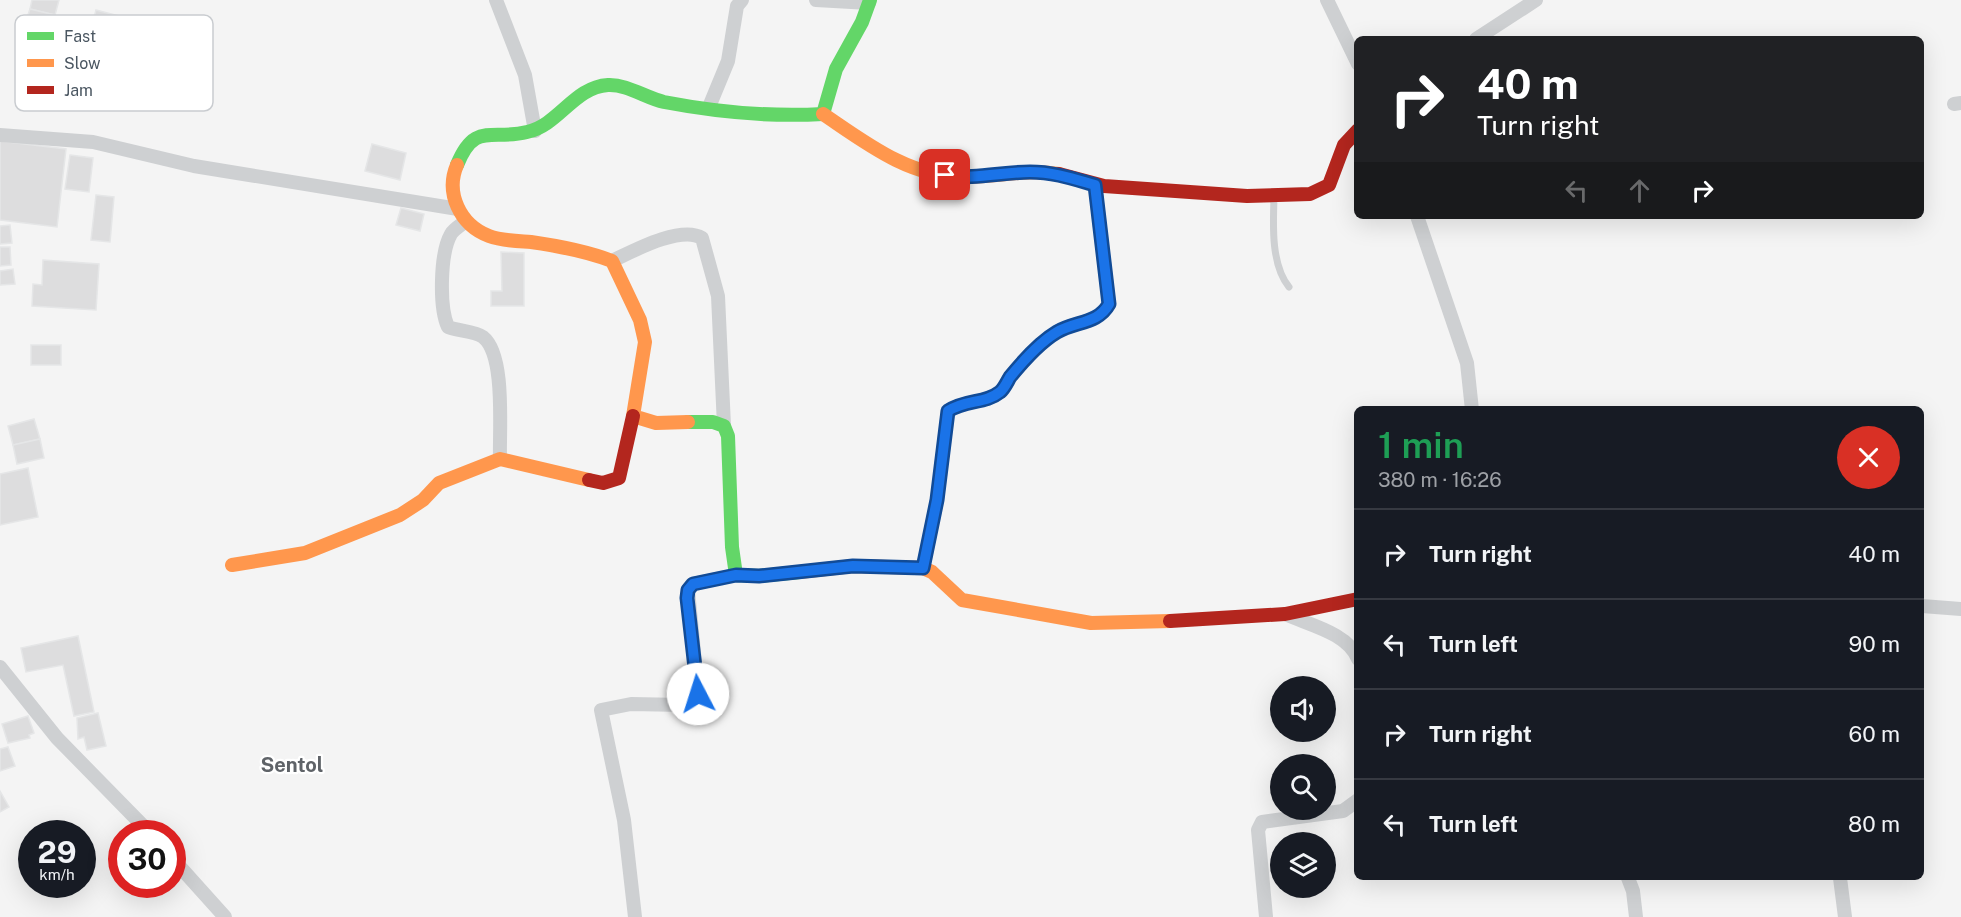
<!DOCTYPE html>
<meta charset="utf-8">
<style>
body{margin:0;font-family:"Public Sans",sans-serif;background:#20242c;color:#f1f3f6;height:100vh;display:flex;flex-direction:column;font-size:22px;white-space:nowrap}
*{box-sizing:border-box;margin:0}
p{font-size:20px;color:#9ea1a6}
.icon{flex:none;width:33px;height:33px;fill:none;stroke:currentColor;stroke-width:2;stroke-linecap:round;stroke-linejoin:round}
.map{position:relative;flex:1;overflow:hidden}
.panel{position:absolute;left:1354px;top:406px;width:570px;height:474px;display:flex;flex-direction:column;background:#171b24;border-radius:9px;box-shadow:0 6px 24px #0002}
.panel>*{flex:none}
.top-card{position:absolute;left:1354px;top:36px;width:570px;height:183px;border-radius:9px;box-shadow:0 6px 24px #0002;background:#202124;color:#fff;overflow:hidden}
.fabs{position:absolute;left:1270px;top:676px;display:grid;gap:12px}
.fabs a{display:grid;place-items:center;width:66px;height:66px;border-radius:50%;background:#171b24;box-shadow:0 6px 24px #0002;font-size:30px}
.speed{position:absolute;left:18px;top:820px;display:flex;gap:12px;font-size:30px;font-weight:700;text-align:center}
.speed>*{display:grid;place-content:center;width:78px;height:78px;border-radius:50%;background:#171b24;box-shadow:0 6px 24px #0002;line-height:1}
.speed small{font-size:15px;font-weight:400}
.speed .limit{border:9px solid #d22;background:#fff;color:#111}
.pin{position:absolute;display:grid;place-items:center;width:51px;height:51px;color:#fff;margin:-26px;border-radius:12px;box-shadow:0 3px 9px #0006}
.me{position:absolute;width:66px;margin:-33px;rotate:355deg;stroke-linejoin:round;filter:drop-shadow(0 0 4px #0008)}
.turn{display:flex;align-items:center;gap:21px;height:126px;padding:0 24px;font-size:27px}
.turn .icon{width:78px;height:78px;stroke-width:2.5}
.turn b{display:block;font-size:42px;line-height:51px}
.lanes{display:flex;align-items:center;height:57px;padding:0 24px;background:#0003;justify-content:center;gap:30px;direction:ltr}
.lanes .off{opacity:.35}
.round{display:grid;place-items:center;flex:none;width:63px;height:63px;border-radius:32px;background:#20242c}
.headline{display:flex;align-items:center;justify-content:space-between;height:102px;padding:0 24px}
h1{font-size:36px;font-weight:600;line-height:45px;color:#1e9e55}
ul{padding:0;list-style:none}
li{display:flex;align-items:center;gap:18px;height:90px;padding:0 24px;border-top:2px solid #363941}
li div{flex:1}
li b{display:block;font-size:22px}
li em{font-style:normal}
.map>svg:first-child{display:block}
</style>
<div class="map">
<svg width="1961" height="917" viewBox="0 0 1961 917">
<rect width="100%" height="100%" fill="#f4f4f4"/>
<g fill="#ddddde" stroke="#e5e6e7" stroke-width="1.5">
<polygon points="32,0 59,0 55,15 30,9"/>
<polygon points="30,9 55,15 51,32 25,24"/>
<polygon points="96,10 123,17 118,40 90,33"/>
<polygon points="0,141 66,149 57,227 0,220"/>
<polygon points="372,144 406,153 400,180 365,171"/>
<polygon points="70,155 93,158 89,192 65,189"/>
<polygon points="96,195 114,197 110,242 91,240"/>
<polygon points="401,208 424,214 420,231 396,225"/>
<polygon points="10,225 12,243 0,244 0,226"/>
<polygon points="0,247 10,247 11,265 0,266"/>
<polygon points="501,252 524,253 524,306 491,306 491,291 502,291"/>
<polygon points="43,260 99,264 96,310 32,306 33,284 42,285"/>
<polygon points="13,269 15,284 0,285 0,271"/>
<rect x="31" y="345" width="30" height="20"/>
<polygon points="34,419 40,439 13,445 8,426"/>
<polygon points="40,439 44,458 17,464 13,445"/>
<polygon points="28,468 38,517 0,525 0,474"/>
<polygon points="78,636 94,712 74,716 63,665 26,672 21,648"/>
<polygon points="98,713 106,746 87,750 84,737 78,739 77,718"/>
<polygon points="28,716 34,733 29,735 30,738 8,743 2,724"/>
<polygon points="8,747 15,766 0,771 0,749"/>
<polygon points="0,791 9,807 0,812"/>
</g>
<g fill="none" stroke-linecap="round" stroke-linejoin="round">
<path stroke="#ced0d2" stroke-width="7" d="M1274,198C1273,225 1271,265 1289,287"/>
<g stroke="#ced0d2" stroke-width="14">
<polyline points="496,0 525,75 535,131"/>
<polyline points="816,0 869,3"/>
<polyline points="1327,0 1358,64"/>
<polyline points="1476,39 1536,0"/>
<polyline points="1954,104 1961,103"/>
<polyline points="709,107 728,61 737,6 742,0"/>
<polyline points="0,135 93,142 194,166 458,209"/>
<polyline points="1417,216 1467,363 1472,410"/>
<path d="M466,221C461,225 454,229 451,234C440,253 439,307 448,327C458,331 475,331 483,337C506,355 499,431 500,459"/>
<path d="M612,261C633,251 681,225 702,238L718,296L724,426"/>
<path d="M923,568L937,500L948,411C966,399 985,404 1000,392C1004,389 1007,382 1010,377C1023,361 1040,342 1057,332C1076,321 1098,324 1109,304L1095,185"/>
<polyline points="1922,606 1961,609"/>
<path d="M1285,614C1309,625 1348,633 1358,659"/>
<polyline points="0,667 57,738 151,834"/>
<polyline points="172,858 225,917"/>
<polyline points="1628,878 1633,891 1636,917"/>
<polyline points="1840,878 1845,917"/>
<polyline points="635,917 624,820 601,710 631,704 683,705 693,702 698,694 688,590 692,584 736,575"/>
<polyline points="1266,917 1258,830 1262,822 1343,811 1358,800"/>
</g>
<g stroke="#63d668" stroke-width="14">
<path d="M457,165C475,121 491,141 527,132C559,125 574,87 608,85C627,84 646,98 664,102C716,112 770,117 823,114L836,69L862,22L870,0"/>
<polyline points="688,422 713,422 724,426 728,436 732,547 736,575 759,576 800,572"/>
</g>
<g stroke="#ff974d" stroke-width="14">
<path d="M823,114C866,143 909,177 963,177C995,177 1027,169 1059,174"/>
<path d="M457,165C445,193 460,225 489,236C502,241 517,241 531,242C559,246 586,251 612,261L640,320L645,342L633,416L656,423L688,422"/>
<polyline points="232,565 305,553 400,515 423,500 439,483 500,459 589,480"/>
<polyline points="800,572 853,566 923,568 932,572 962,600 1091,623 1170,621"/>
</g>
<g stroke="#b3261e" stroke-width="14">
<polyline points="1059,174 1104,186 1247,196 1310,194 1329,185 1344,145 1358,130"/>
<polyline points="589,480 603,483 619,478 633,416"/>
<polyline points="1170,621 1285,614 1358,599"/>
</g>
</g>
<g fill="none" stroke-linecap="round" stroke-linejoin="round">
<defs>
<path id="route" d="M698,694L687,598L688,590L693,584L736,575L759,576L853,566L923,568L937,500L948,411C966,399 985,404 1000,392C1004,389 1007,382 1010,377C1023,361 1040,342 1057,332C1076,321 1098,324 1109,304L1095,185C1074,179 1054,172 1030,172C1002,172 974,180 945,175"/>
</defs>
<use href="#route" stroke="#114b97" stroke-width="15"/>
<use href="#route" stroke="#1a73e8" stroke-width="10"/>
</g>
<g text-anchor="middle" stroke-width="4.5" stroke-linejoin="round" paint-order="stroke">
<g font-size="20" font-weight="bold" fill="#5f6368" stroke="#fff">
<text x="292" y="772">Sentol</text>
</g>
</g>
<rect x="15" y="15" width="198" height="96" rx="9" fill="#fff" stroke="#c9ccd0" stroke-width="1.5"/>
<rect x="27" y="32" width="27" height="8" fill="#63d668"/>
<rect x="27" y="59" width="27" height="8" fill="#ff974d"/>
<rect x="27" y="86" width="27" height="8" fill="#b3261e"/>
<g font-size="16" fill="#4a5661">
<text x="64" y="42">Fast</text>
<text x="64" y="69">Slow</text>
<text x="64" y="96">Jam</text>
</g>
</svg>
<div class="fabs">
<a><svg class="icon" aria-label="sound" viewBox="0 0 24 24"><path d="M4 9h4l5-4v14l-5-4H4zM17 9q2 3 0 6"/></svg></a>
<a><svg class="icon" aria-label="search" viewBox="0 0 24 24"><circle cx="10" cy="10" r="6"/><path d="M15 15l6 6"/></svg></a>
<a><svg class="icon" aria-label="layers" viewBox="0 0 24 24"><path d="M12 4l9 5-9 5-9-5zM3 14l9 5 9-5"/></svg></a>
</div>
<div class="speed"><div>29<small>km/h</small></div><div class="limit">30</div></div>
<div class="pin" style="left:945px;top:175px;background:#d93025"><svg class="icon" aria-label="arrive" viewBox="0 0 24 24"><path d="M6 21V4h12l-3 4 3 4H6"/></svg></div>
<svg class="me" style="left:698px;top:694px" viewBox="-20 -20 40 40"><circle r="19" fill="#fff"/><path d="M0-13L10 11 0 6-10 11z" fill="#1a73e8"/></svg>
<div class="top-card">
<div class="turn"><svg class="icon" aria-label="right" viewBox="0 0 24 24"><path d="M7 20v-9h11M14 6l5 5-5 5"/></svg><div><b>40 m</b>Turn right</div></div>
<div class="lanes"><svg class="icon off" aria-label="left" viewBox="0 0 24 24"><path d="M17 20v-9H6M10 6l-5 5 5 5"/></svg><svg class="icon off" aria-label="ahead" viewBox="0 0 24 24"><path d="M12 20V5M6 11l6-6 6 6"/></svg><svg class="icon" aria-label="right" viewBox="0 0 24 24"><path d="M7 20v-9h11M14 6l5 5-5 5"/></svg></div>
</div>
<section class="panel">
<div class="headline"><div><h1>1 min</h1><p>380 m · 16:26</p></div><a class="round" style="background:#d93025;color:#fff"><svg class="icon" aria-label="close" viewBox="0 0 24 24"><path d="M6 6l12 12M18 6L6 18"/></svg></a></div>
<ul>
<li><svg class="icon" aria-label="right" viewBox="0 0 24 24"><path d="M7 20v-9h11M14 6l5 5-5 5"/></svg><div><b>Turn right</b></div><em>40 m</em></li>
<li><svg class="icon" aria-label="left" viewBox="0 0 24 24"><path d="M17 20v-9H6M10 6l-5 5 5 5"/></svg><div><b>Turn left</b></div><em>90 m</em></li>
<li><svg class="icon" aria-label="right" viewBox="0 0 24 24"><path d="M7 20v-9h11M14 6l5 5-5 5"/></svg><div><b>Turn right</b></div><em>60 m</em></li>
<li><svg class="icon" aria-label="left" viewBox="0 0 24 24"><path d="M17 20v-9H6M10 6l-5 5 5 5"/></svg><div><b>Turn left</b></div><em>80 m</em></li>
</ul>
</section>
</div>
